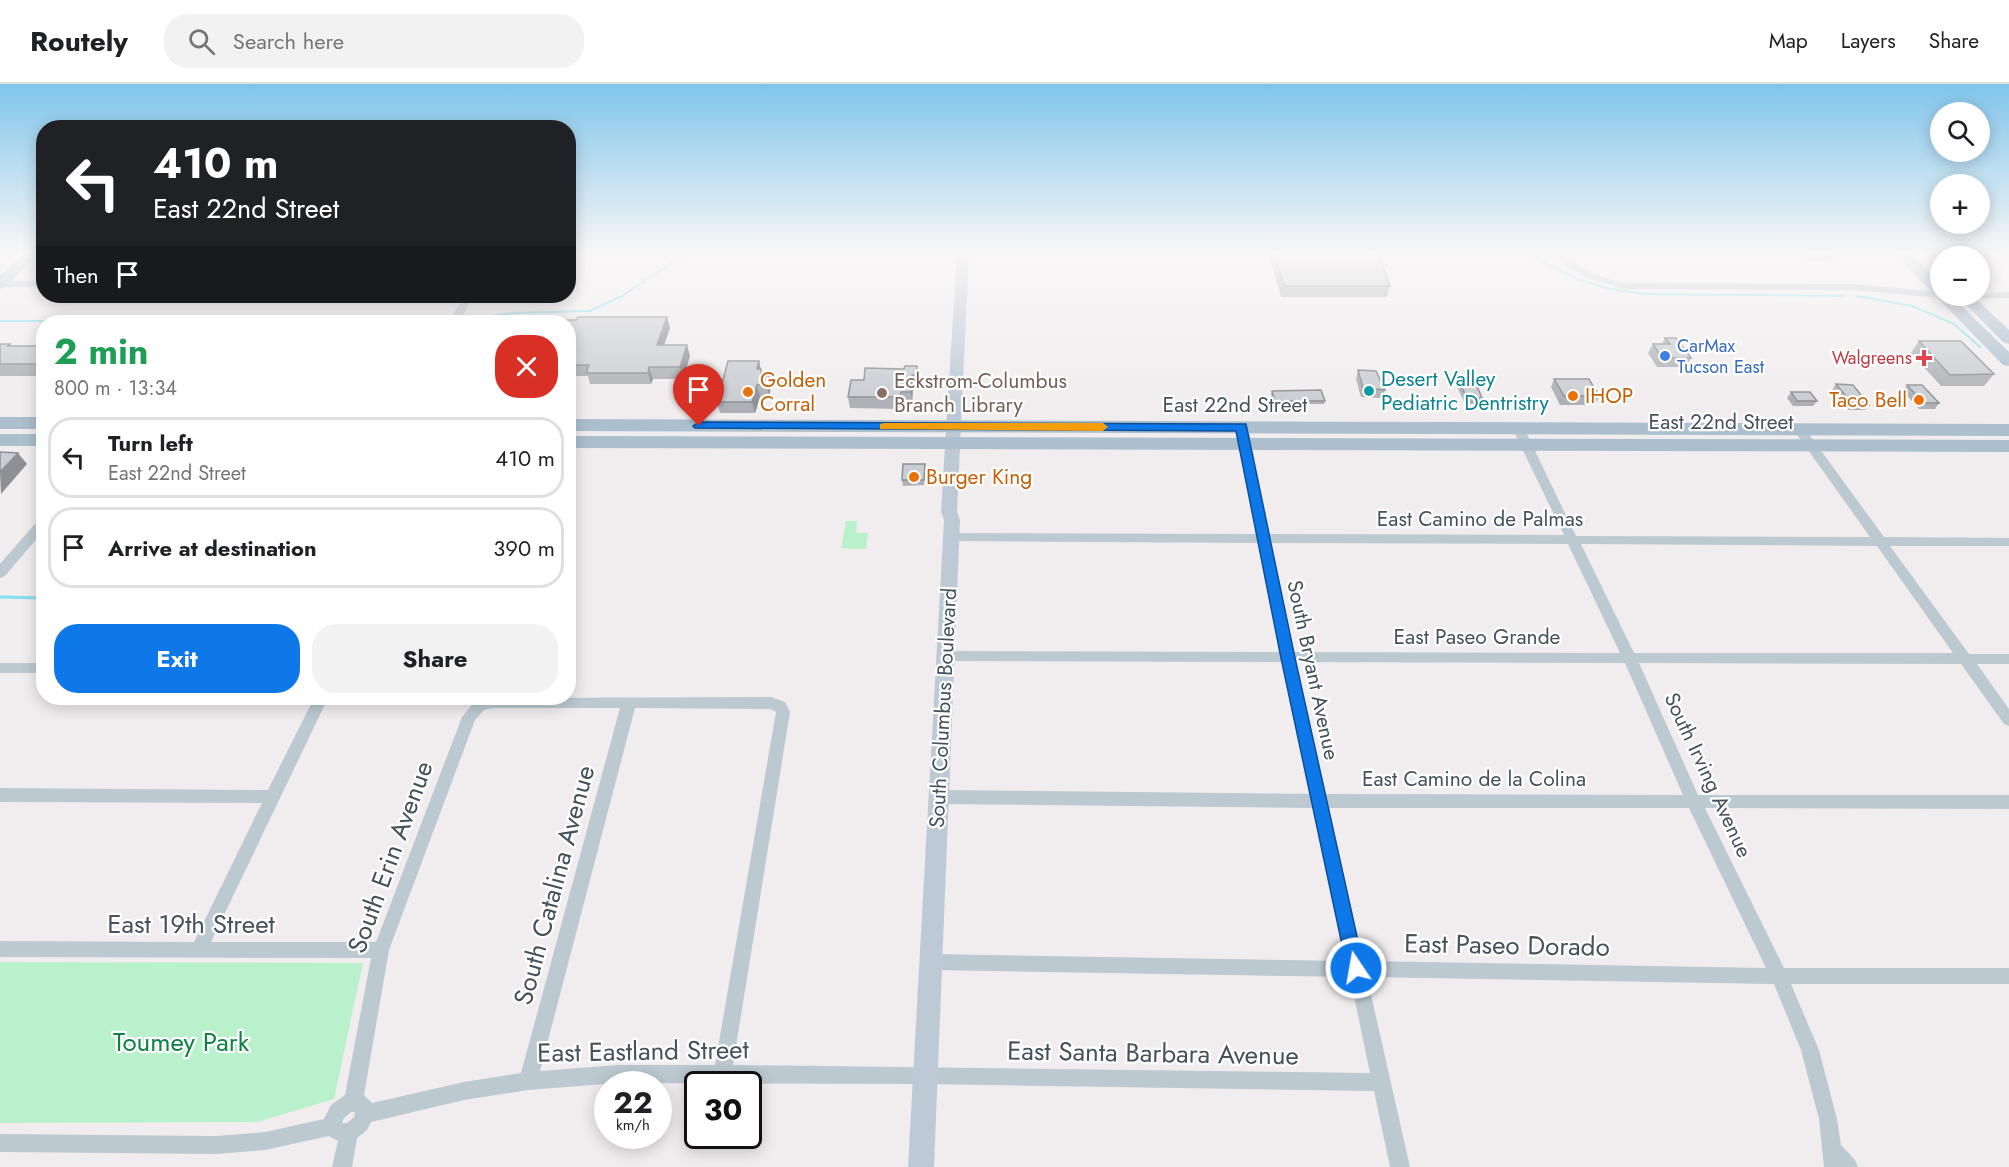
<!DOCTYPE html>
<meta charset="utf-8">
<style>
body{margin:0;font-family:Jost,sans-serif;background:#f2f2f2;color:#202124;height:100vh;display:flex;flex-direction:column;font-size:22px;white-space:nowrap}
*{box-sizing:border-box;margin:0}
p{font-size:20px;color:#757577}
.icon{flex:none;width:33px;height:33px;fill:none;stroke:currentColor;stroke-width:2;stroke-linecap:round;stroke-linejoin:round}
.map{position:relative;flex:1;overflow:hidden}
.details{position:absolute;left:36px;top:231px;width:540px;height:390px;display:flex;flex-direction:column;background:#fff;border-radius:24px;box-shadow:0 3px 15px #0003}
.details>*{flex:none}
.banner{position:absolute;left:36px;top:36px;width:540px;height:183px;border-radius:24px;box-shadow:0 3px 15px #0003;background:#202124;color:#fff;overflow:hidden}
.tools{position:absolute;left:1930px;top:18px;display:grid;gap:12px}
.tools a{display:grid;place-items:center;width:60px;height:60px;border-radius:50%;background:#fff;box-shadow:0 3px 15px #0003;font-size:30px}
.speed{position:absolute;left:594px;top:987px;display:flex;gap:12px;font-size:30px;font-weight:700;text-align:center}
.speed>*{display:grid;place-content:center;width:78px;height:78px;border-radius:50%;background:#fff;box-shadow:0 3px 15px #0003;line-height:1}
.speed small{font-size:15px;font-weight:400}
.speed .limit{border:3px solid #111;border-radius:9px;background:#fff;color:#111}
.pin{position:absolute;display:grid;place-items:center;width:51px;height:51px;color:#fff;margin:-62px -26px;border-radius:50% 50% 50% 0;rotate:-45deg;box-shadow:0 0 6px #0007}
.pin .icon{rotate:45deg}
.me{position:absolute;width:66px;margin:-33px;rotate:348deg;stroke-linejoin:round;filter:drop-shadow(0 0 4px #0008)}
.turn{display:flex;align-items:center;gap:21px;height:126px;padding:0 18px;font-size:27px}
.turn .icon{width:78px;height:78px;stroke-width:2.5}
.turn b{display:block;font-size:42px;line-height:51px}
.then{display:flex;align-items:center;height:57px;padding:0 18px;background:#0003;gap:12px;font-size:22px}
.round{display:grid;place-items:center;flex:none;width:63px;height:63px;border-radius:24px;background:#f2f2f2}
.head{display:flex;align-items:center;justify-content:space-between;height:102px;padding:0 18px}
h1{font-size:36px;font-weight:700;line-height:45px;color:#1e9e55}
.cta{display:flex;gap:12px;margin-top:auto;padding:12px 18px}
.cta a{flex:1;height:69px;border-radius:24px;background:#0f78e9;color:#fff;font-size:24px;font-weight:700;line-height:69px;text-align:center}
.cta a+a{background:#f2f2f2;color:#202124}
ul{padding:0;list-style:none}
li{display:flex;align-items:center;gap:18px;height:81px;margin:0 12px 9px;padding:0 6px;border:3px solid #e0e0e0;border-radius:24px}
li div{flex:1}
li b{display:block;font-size:22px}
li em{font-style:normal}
header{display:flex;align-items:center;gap:36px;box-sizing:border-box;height:84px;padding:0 30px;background:#fff;border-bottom:2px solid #e0e0e0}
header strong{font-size:28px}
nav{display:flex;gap:33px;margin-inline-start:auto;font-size:21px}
.search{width:420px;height:54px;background:#f2f2f2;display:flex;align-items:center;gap:15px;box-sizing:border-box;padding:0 21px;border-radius:24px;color:#757577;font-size:22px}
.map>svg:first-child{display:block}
</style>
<header>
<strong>Routely</strong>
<div class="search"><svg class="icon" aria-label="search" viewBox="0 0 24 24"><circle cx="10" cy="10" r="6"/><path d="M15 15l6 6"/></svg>Search here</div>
<nav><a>Map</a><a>Layers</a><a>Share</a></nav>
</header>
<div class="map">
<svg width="2009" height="1083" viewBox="0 0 2009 1083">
<rect width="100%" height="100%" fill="#f1edee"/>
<g fill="#b9f1cc">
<polygon points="846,437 857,437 856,449 868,449 866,465 841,464"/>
<polygon points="0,878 363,879 334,1015 257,1038 0,1039"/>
</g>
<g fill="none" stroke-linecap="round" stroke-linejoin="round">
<g stroke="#84dff0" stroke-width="2">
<polyline points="1521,167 1575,194 1605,204 1644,210 1844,212"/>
<polyline points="1857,212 1912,222 1954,240 1980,263"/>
<polyline points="462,236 512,229 590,227 622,212 689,167"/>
<polyline points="0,237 443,237"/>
</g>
<polyline stroke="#84dff0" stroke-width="3" points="0,513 44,514"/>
<g fill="#bdc9d1" fill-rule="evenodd">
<path d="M1551,167H1561C1578,185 1600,194 1624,199L1853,200L1941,208V212H1946L1941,214L1853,206L1624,205L1583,192L1567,182Z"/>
<rect x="0" y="197" width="44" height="6"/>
<polygon points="2009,208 2009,214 1959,215 1954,212"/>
<polygon points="464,212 474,212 459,238 449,238"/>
<path d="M1242,339L1248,343L1270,450L1564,451L1512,344L1518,340L1524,344L1576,452L1870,453L1793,345L1799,341L1803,342L1884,453L2009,454V462H1890L1969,570H2009V580H1977L2009,625V642L2004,640L1961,580L1639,579L1698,711H2009V725L1705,724L1784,884H2009V900H1791L1819,966L1837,1035L1841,1061L1855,1076L1858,1083H1824L1819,1035L1801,966L1774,900L1367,893L1410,1083H1390L1374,1007L925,1000L618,999L528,1006L464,1016L371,1038L367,1046L357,1054L352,1083H332L338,1057L329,1052L265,1066L216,1070L0,1068V1050L216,1052L265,1048L324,1035L331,1021L345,1011L371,874L0,873V857L194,858L262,719L0,718V704L268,706L314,614H328L211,858H376L462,633L474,618L489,614L771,613L785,618L790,628L733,981L1370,989L1350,893L931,886L925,884L922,878L925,872L931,870L1346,877L1313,724L938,720L933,718L930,713L933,708L938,706L1310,710L1282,578L944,577L939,576L937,572L939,568L944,567L1280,568L1259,459L951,457L945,453L951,449L1257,450L1236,343ZM1271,459L1568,460L1620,569L1294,568ZM1581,460L1877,462L1953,569H1634ZM1296,578L1625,579L1683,711L1326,710ZM493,624H620L521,989L464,998L372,1019L364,1011L389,866L475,636L484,626ZM635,624L771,625L776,628L715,981H618L540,987ZM1329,724H1689L1766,884L1363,877ZM351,1028H355L354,1033L347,1039H342L344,1034Z"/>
<polygon points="44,433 44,446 5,492 0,494 0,480 40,434"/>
<rect x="0" y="579" width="44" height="10"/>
</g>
<polygon fill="#bdcad6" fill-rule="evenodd" points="957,167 969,167 957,428 960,436 934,1083 908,1083 944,436 941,428"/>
<g fill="#acbfce" fill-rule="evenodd">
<polygon points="27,167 42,167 5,203 0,205 0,192"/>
<polygon points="1892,167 1907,167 1941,200 1941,212 1951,212 2009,268 2009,282 2003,281"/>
<polygon points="1958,212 1973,212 2009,246 2009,260 2003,258"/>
<rect x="0" y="333" width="44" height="12"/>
<polygon points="568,335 2009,340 2009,352 568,347"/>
<rect x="0" y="350" width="44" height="12"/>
<polygon points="568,352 2009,356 2009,368 568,364"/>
</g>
</g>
<g fill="#aeb0b5">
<polygon points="1269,167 1374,167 1390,202 1387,213 1281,213 1269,171"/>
<polygon points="1801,167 1836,167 1831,175 1829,175 1828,177 1810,177"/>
<polygon points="568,238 670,244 664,261 690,272 683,295 653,295 651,300 590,300 588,292 573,292 568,283"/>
<polygon points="1665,254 1691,274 1686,283 1657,283 1648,269 1653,260 1662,260"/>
<polygon points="1919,257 1994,290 1984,302 1941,302 1911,269"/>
<polygon points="0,260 12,262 44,262 44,292 0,292"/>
<polygon points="759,277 762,292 771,303 769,313 760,313 755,329 720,329 717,318"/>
<polygon points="917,282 917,303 913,303 912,319 902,319 901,325 850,324 848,313 864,296"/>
<polygon points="1358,286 1385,306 1382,314 1361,313 1356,295"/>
<polygon points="1457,293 1482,314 1479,320 1465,320 1455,298"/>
<polygon points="1554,295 1599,312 1595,321 1560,321 1551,303"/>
<polygon points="1836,300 1869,321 1865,326 1849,326 1832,306"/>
<polygon points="1907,301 1939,319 1935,325 1919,325 1903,307"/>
<polygon points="1272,307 1325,317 1324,320 1274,320 1271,310"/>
<polygon points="1791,308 1817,317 1813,322 1793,322 1787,314"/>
<polygon points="925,380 924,401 903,402 902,396"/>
</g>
<g fill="#8d9094">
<polygon points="667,233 670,244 660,272 657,261"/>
<polygon points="687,261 690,272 683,295 680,283"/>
<polygon points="759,277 763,297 763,303 761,292 757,285"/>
<polygon points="917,282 918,293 917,303 916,291"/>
<polygon points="649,283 653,295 651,300 648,289"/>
<polygon points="912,291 913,303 912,319 911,308"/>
<polygon points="769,292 771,303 769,313 767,301"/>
<polygon points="757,301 760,313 755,329 752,318"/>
<polygon points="18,369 27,380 1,410 0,388"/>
</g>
<g fill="#cacdd3" stroke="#8d9094" stroke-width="1.5">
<polygon points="1273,167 1374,167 1376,172 1379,172 1390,202 1284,202"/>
<polygon points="1813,167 1836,167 1831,167 1833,169 1815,169"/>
<polygon points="578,233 667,233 657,261 687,261 680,283 649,283 648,289 586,289 589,281 569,281 573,272 568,272 568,238 554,238 555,236 576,236"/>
<polygon points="1665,254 1676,254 1691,274 1662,274 1653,260 1670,260"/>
<polygon points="1919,257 1961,257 1994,290 1950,291"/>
<polygon points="0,260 10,260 8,262 44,262 44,280 0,280"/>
<polygon points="728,277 759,277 757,285 761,285 761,292 769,292 767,301 757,301 752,318 717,318"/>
<polygon points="905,282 917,282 916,291 912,291 911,308 901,308 900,313 848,313 851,296 864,296 865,284 904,285"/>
<polygon points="1358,286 1376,287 1385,306 1363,304"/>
<polygon points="1457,293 1473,293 1482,314 1467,314"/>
<polygon points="1554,295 1589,295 1599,312 1564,312"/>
<polygon points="1836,300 1853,301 1869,321 1853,321"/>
<polygon points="1907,301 1922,301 1939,319 1923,319"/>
<polygon points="1321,306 1325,317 1275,317 1272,307"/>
<polygon points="1791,308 1810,308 1817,317 1797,317"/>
<polygon points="0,368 18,369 0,388"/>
<polygon points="903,380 925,380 924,396 902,396"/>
</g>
<linearGradient id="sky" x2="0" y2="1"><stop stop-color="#80c5eb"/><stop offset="0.53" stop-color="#f9f7f7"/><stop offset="1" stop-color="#f9f7f7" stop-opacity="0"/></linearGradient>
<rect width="2009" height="318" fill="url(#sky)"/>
<polygon fill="#0f78e9" stroke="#0a4e97" stroke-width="1.5" points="699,338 1246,340 1295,574 1364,884 1362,890 1356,892 1349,890 1347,884 1281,574 1236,347 695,344 693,342"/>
<polygon fill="#f59e0b" points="884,339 1103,339 1108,343 1103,347 880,345 880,340"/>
<circle fill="#3f7fe0" stroke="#fff" stroke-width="2" cx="1665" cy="272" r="6"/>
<path fill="#e0444e" stroke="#fff" stroke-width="2" d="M1921 265h6v6h6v6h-6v6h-6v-6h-6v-6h6z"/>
<circle fill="#0f9aa8" stroke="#fff" stroke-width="2" cx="1369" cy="307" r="6"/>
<g fill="#e8710a" stroke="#fff" stroke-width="2">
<circle cx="748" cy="308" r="6"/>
<circle cx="1573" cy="312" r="6"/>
<circle cx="1919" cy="316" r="6"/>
<circle cx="914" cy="393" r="6"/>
</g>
<circle fill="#8d6e63" stroke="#fff" stroke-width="2" cx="882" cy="309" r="6"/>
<g text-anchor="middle" stroke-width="4.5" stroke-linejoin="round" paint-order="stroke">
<g font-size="18" fill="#366cbe" stroke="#fff" text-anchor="start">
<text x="1677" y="268">CarMax<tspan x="1677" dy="21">Tucson East</tspan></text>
</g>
<g font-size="18" fill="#be3a42" stroke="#fff" text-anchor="end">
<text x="1912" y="280">Walgreens</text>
</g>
<g font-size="21" fill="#0d838f" stroke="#fff" text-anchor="start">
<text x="1381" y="302">Desert Valley<tspan x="1381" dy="24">Pediatric Dentristry</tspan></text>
</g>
<g font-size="21" fill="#c56008" stroke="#fff" text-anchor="start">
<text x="760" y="303">Golden<tspan x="760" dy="24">Corral</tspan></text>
<text x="1585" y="319">IHOP</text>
<text x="1907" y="323" text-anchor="end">Taco Bell</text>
<text x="926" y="400">Burger King</text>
</g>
<g font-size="21" fill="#785e54" stroke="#fff" text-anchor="start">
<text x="894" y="304">Eckstrom-Columbus<tspan x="894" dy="24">Branch Library</tspan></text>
</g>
<g font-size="21" fill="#45525c" stroke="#fff">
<text x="1235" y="328">East 22nd Street</text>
<text x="1721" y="345">East 22nd Street</text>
<text x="1480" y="442">East Camino de Palmas</text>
<text x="1477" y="560">East Paseo Grande</text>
<text transform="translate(1313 586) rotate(78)" y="7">South Bryant Avenue</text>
<text transform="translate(943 624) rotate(-87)" y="7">South Columbus Boulevard</text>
<text transform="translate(1708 691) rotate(65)" y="7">South Irving Avenue</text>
<text x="1474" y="702">East Camino de la Colina</text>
</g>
<g font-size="26" fill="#45525c" stroke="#fff">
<text transform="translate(390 773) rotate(-70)" y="9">South Erin Avenue</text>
<text transform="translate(554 801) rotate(-75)" y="9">South Catalina Avenue</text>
<text x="191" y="849">East 19th Street</text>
<text transform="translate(1507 861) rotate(1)" y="9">East Paseo Dorado</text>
<text transform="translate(643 967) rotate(-1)" y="9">East Eastland Street</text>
<text transform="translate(1153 969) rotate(1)" y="9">East Santa Barbara Avenue</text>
</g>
<g font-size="26" fill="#128144" stroke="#fff">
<text x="181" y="967">Toumey Park</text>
</g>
</g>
</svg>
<div class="tools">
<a><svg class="icon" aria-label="search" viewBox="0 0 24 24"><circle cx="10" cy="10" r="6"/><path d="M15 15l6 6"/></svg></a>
<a>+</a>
<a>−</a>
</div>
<div class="speed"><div>22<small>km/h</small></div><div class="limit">30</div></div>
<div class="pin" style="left:699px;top:342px;background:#d93025"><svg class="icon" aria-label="arrive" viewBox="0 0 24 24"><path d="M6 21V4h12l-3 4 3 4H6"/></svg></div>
<svg class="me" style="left:1356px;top:884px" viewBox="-20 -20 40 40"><circle r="17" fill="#0f78e9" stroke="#fff" stroke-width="3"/><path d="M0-11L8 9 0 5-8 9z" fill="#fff"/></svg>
<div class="banner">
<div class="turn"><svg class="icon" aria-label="left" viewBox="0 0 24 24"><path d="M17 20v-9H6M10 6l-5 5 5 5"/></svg><div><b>410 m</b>East 22nd Street</div></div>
<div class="then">Then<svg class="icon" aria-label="arrive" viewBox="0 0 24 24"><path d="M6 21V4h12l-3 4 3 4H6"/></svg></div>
</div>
<section class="details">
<div class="head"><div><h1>2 min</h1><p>800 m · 13:34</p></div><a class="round" style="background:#d93025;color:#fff"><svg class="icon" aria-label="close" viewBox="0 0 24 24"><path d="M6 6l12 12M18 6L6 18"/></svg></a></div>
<ul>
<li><svg class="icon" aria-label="left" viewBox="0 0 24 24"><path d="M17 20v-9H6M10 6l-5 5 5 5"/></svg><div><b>Turn left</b><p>East 22nd Street</p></div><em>410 m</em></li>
<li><svg class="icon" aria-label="arrive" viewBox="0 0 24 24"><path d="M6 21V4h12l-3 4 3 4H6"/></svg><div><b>Arrive at destination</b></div><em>390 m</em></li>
</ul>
<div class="cta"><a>Exit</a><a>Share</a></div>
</section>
</div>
